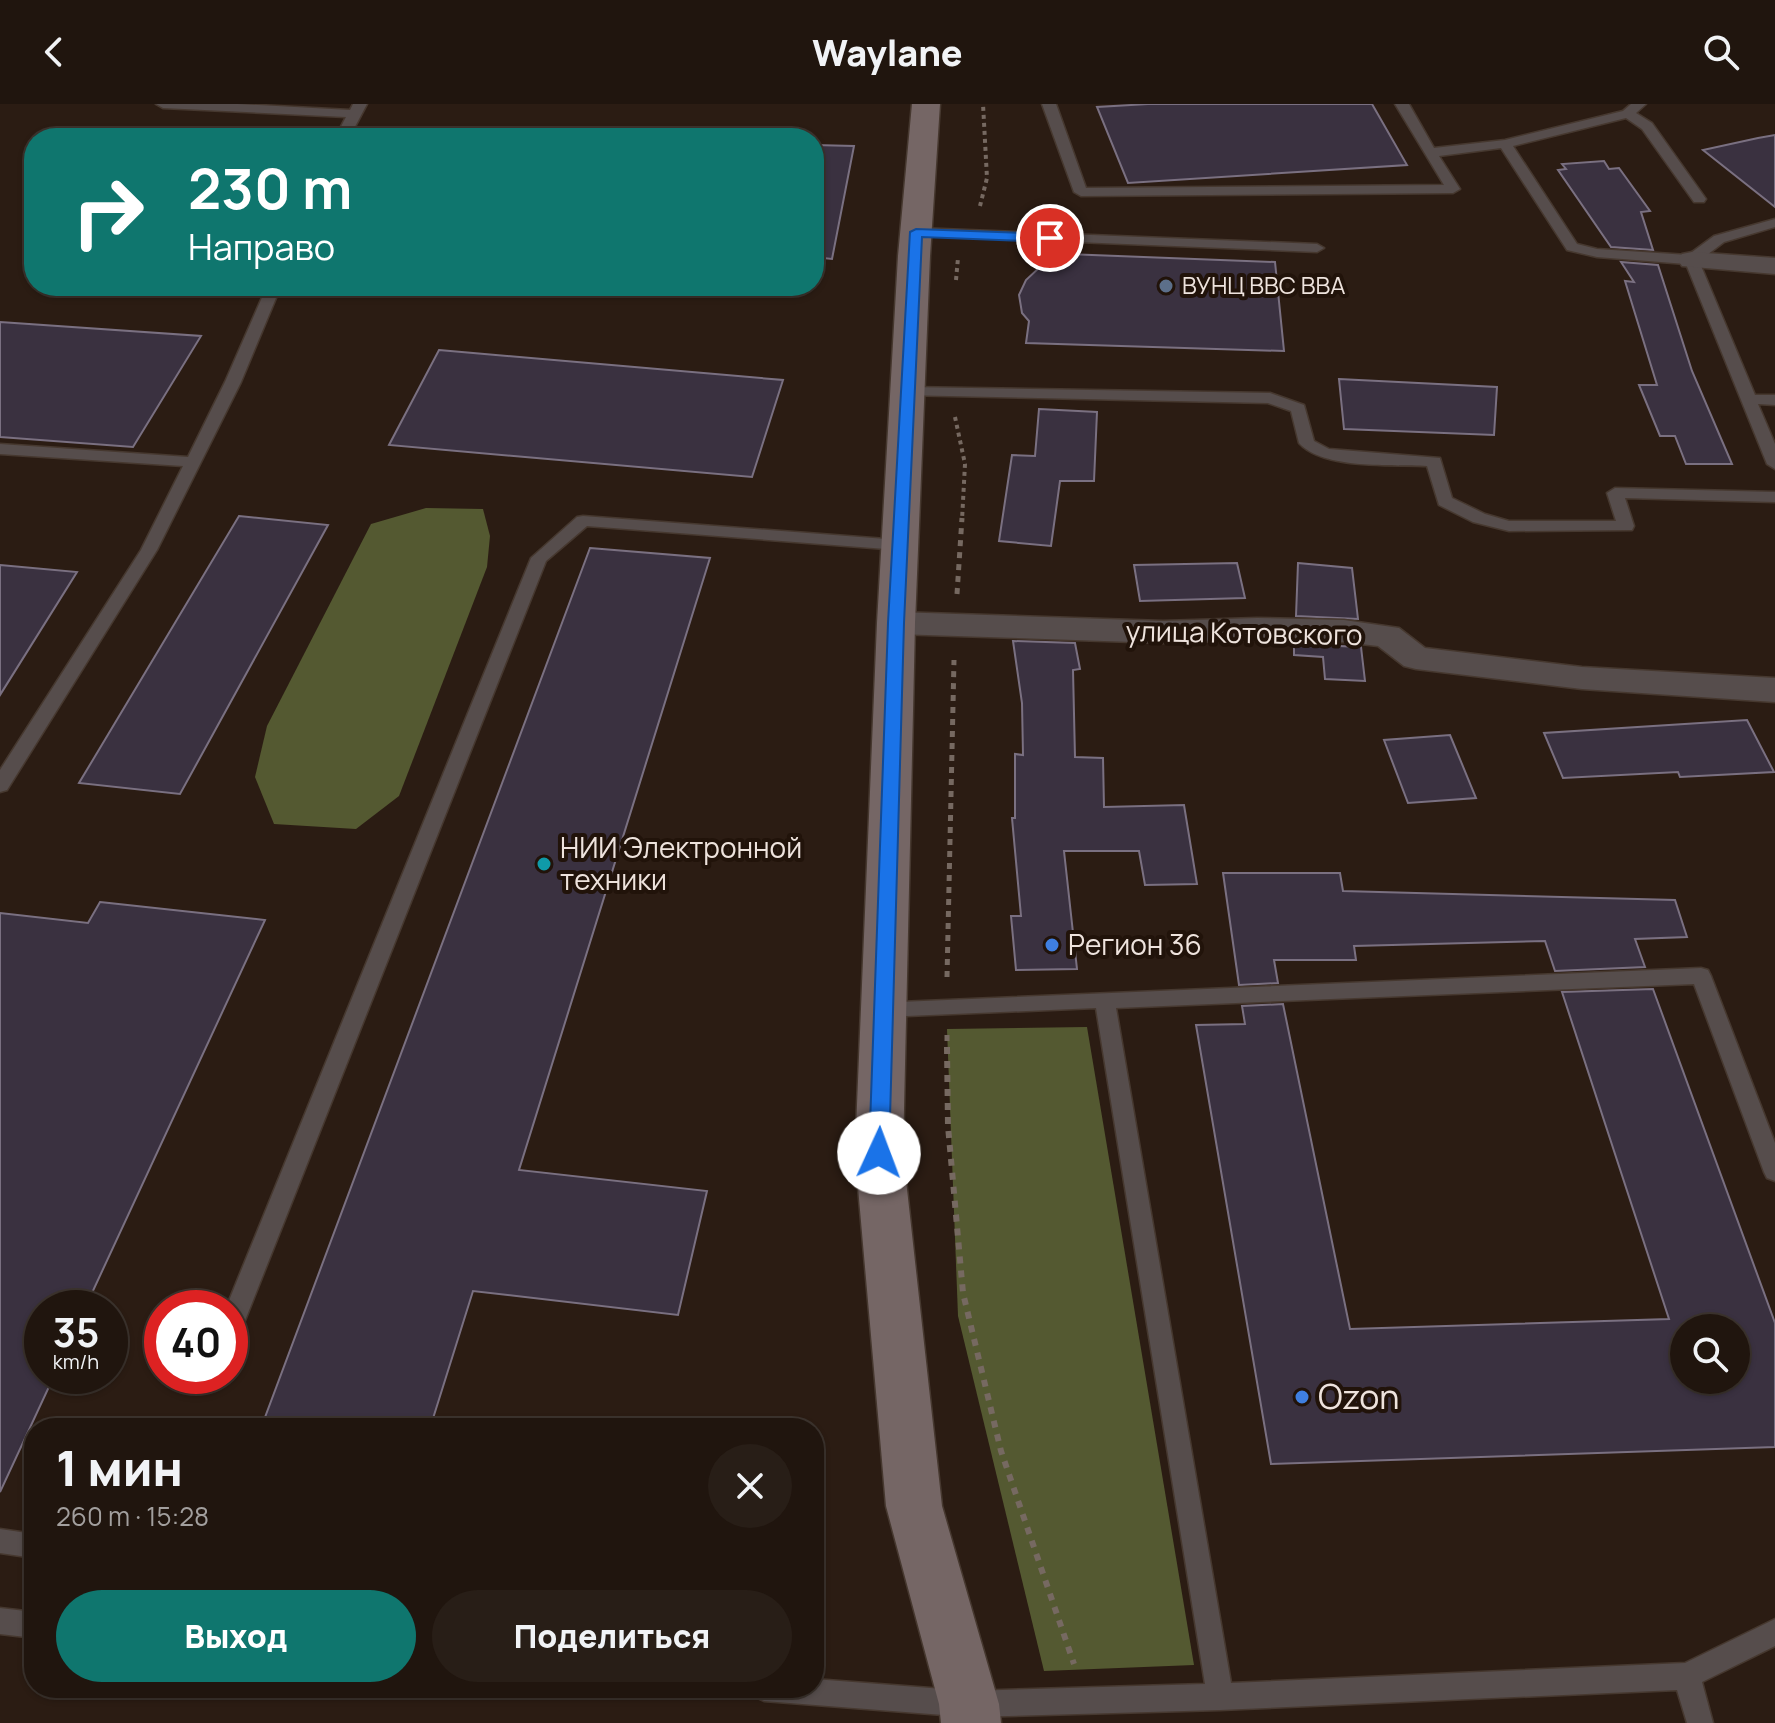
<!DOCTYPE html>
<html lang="ru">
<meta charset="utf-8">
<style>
body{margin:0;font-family:Manrope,sans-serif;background:#281e17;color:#f1f3f6;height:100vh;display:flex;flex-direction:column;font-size:30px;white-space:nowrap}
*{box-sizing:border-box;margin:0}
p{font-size:26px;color:#a29f9e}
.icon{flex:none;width:44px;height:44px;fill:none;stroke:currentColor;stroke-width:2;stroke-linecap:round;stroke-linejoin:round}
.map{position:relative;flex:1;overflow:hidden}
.side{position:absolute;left:24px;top:1314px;width:800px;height:280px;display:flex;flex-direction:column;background:#20150e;border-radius:32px;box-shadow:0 2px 6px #0004,0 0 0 2px #3d342e}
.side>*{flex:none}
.hud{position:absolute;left:24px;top:24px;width:800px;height:168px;border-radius:32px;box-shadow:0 2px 6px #0004,0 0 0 2px #3d342e;background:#0f766e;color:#fff;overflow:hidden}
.tools{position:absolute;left:1670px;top:1210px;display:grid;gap:16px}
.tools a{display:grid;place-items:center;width:80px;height:80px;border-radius:50%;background:#20150e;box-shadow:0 2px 6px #0004,0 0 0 2px #3d342e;font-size:40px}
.speed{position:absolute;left:24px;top:1186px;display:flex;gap:16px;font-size:40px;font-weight:700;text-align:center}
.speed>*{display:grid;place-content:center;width:104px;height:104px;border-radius:50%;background:#20150e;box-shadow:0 2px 6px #0004,0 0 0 2px #3d342e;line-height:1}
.speed small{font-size:20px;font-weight:400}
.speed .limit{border:12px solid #d22;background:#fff;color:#111}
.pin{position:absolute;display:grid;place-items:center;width:68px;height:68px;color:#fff;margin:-34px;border:4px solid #fff;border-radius:50%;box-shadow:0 2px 8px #0007}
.me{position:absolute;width:88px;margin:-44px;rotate:2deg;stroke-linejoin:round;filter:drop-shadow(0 0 6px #0008)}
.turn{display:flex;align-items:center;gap:28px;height:168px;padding:0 32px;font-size:36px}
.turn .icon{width:104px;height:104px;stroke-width:2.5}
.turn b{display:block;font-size:56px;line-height:68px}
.round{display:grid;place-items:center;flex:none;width:84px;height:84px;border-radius:42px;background:#281e17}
.headline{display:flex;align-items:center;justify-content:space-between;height:136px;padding:0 32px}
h1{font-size:48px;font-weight:800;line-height:60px}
.cta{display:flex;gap:16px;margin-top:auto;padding:16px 32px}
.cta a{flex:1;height:92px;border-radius:48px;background:#0f766e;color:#fff;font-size:32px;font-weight:800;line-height:92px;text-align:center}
.cta a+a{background:#281e17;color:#f1f3f6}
header{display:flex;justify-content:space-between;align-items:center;height:104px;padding:0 32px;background:#20150e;font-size:36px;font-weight:800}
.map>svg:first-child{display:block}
</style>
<header><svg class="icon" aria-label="back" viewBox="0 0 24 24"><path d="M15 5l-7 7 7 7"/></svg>Waylane<svg class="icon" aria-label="search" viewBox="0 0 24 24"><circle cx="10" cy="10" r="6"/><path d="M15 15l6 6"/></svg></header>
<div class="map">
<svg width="1775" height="1619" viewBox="0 0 1775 1619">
<rect width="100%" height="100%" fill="#2b1c13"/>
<g fill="#545931">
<polygon points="426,404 483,405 490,432 487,463 399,692 356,725 274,720 255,673 267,622 371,420"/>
<polygon points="1087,923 1194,1561 1044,1567 958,1212 947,925"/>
</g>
<g fill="#3a3140" stroke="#7a7081" stroke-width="2" fill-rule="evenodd">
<polygon points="1148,0 1372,0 1407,61 1128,79 1097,3"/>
<polygon points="1775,31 1775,103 1703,46 1758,34"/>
<polygon points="814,41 854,42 832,155 814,153"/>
<polygon points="1604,57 1609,65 1619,64 1650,107 1641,108 1653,146 1611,143 1558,66 1566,65 1562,60"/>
<polygon points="1066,150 1275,158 1284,247 1026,239 1029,217 1022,209 1019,191 1026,176 1042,161"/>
<polygon points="1621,158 1658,161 1692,267 1732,360 1686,360 1675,332 1660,332 1639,281 1657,281 1625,177 1634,178"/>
<polygon points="0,218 201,232 133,343 0,333"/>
<polygon points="439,246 783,276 752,373 389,341"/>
<polygon points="1339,275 1497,283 1494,331 1344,325"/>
<polygon points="1039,305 1097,308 1094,377 1060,377 1051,442 999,437 1012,351 1035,352"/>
<polygon points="239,412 328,421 180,690 79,679"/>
<polygon points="590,444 710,454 519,1066 707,1087 678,1211 473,1187 430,1324 261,1324"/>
<polygon points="1237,459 1245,494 1140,497 1134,461"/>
<polygon points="1298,459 1352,464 1358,515 1296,512"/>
<polygon points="0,461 77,468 0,591"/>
<polygon points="1013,537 1075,539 1080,565 1073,566 1075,653 1103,654 1104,703 1184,701 1197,780 1145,781 1139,747 1064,747 1077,865 1016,866 1011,812 1021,812 1012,714 1015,714 1015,650 1023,651 1022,599"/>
<polygon points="1294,540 1361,543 1365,577 1325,575 1323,553 1294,551"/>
<polygon points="1747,616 1774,668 1680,673 1678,668 1563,674 1544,629"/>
<polygon points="1450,631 1476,694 1408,699 1384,636"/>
<polygon points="1223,769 1340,769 1343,787 1675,796 1687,833 1635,835 1645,863 1555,867 1545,837 1354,842 1356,856 1274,856 1278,879 1239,881"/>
<polygon points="100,798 265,816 85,1204 42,1204 42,1272 54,1272 0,1388 0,809 88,819"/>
<path d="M1653,885L1775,1219V1343L1271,1360L1196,921L1245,920L1242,902L1283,900L1350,1225L1669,1215L1562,888ZM1684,1224H1736V1276H1684Z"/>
</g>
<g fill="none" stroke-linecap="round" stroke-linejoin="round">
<defs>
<g id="lane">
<polygon points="156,0 238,0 350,6 353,0 367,0 349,34 335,34 346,13 163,4"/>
<polygon points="1042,0 1056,0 1086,84 1444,81 1395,0 1409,0 1434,44 1505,36 1623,7 1631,0 1646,0 1636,9 1652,19 1706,95 1704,98 1694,98 1642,25 1626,14 1513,42 1577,140 1597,145 1688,151 1714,132 1775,115 1775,123 1724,138 1699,157 1755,291 1775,291 1775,301 1758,300 1775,340 1775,365 1767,360 1686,160 1597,153 1567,146 1501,44 1439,52 1460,85 1453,89 1081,92 1074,88"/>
<polygon points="916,124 1317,140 1324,144 1317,148 911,131 911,125"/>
<polygon points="267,182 281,182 241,278 157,446 7,686 0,688 0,666 141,446 183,362 0,350 0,340 188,353 225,278"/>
<path d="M907,283L1270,289L1304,301L1314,337L1329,345L1440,354L1452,394L1485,410L1509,417H1616L1607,389L1615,384L1775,388V398L1625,394L1634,422L1632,426L1509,427L1473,418L1439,401L1427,362C1392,360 1324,366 1299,339L1291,307L1268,299L902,291V285Z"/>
<polygon points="583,412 899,436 907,441 899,446 587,422 546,457 242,1224 238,1231 230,1234 230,1204 226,1204 531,454 577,413"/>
<polygon points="1701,864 1708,866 1711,872 1775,1039 1775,1077 1767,1074 1764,1068 1694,880 1116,904 1231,1579 1685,1559 1775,1515 1775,1542 1702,1578 1713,1619 1687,1619 1677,1586 1220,1606 969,1613 764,1597 755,1593 751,1584 814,1584 814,1575 969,1587 1205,1580 1096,904 883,913 876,911 873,905 876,899"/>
<polygon points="0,1425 34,1430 34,1454 0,1449"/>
<polygon points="0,1504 34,1508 34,1534 0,1530"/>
</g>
<g id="street">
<polygon points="1692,148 1775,154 1775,170 1682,162 1678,156 1682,150"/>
<polygon points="896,508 1163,517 1257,514 1344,516 1399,524 1425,544 1582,563 1775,574 1775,598 1582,585 1416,565 1404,562 1378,542 1344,538 1257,536 1163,539 896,530 884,527 879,519 884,511"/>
</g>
<polygon id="secondary" points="912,0 940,0 930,152 915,519 903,1049 942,1402 999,1600 1001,1619 941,1619 939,1600 886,1402 855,1049 877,519 898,152"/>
</defs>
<use href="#lane" stroke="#46382f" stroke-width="3"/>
<use href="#street" stroke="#46382f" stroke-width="3"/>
<use href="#secondary" stroke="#46382f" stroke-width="3"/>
<g stroke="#766961" stroke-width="4" stroke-dasharray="4 4" stroke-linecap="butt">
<polyline points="980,102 987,74 983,0"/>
<polyline points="956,176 958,154"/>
<polyline points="955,313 965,360 962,416"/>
</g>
<g stroke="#766961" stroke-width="5" stroke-dasharray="6 6" stroke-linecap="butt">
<polyline points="957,490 962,414"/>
<polyline points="947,873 954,556"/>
<polyline points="947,931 947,945"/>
</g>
<polyline stroke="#766961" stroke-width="6" stroke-dasharray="7 7" stroke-linecap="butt" points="947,943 948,1022 963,1189 1001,1347 1074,1560"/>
<use href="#lane" fill="#564d4c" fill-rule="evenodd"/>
<use href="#street" fill="#564d4c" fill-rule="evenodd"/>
<use href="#secondary" fill="#756665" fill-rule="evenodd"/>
</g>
<polygon fill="#1a73e8" stroke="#114b97" stroke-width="2" points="916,125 1050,130 1056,134 1050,138 922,133 904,519 889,1049 886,1054 879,1057 872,1054 869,1049 888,519 910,128"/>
<circle fill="#5c6f8a" stroke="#21130a" stroke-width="3" cx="1166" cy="182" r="8"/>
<circle fill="#0f9aa8" stroke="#21130a" stroke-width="3" cx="544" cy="760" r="8"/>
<g fill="#3f7fe0" stroke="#21130a" stroke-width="3">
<circle cx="1052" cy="841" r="8"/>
<circle cx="1302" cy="1293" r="8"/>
</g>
<g text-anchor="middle" stroke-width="8" stroke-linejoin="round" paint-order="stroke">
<g font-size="24" fill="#eee3dd" stroke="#21130a" text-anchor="start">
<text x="1182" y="190">ВУНЦ ВВС ВВА</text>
</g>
<g font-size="28" fill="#eee3dd" stroke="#21130a">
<text transform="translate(1244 529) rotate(1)" y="10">улица Котовского</text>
</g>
<g font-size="28" fill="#eee3dd" stroke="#21130a" text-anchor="start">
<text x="560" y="754">НИИ Электронной<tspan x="560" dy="32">техники</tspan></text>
<text x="1068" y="851">Регион 36</text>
</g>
<g font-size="34" fill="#eee3dd" stroke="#21130a" text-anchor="start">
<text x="1318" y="1305">Ozon</text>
</g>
</g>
</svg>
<div class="tools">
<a><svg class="icon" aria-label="search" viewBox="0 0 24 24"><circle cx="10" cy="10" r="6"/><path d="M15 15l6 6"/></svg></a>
</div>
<div class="speed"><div>35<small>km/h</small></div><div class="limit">40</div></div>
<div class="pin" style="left:1050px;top:134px;background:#d93025"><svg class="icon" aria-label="arrive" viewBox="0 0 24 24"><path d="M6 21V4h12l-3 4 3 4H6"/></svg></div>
<svg class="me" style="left:879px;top:1049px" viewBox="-20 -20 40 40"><circle r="19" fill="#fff"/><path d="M0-13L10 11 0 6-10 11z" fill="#1a73e8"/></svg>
<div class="hud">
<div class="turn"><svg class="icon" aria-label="right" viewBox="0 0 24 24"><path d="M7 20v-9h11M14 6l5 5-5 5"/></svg><div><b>230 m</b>Направо</div></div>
</div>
<section class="side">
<div class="headline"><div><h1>1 мин</h1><p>260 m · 15:28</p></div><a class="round"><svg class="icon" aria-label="close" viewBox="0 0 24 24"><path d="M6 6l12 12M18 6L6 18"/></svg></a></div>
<div class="cta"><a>Выход</a><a>Поделиться</a></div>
</section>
</div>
